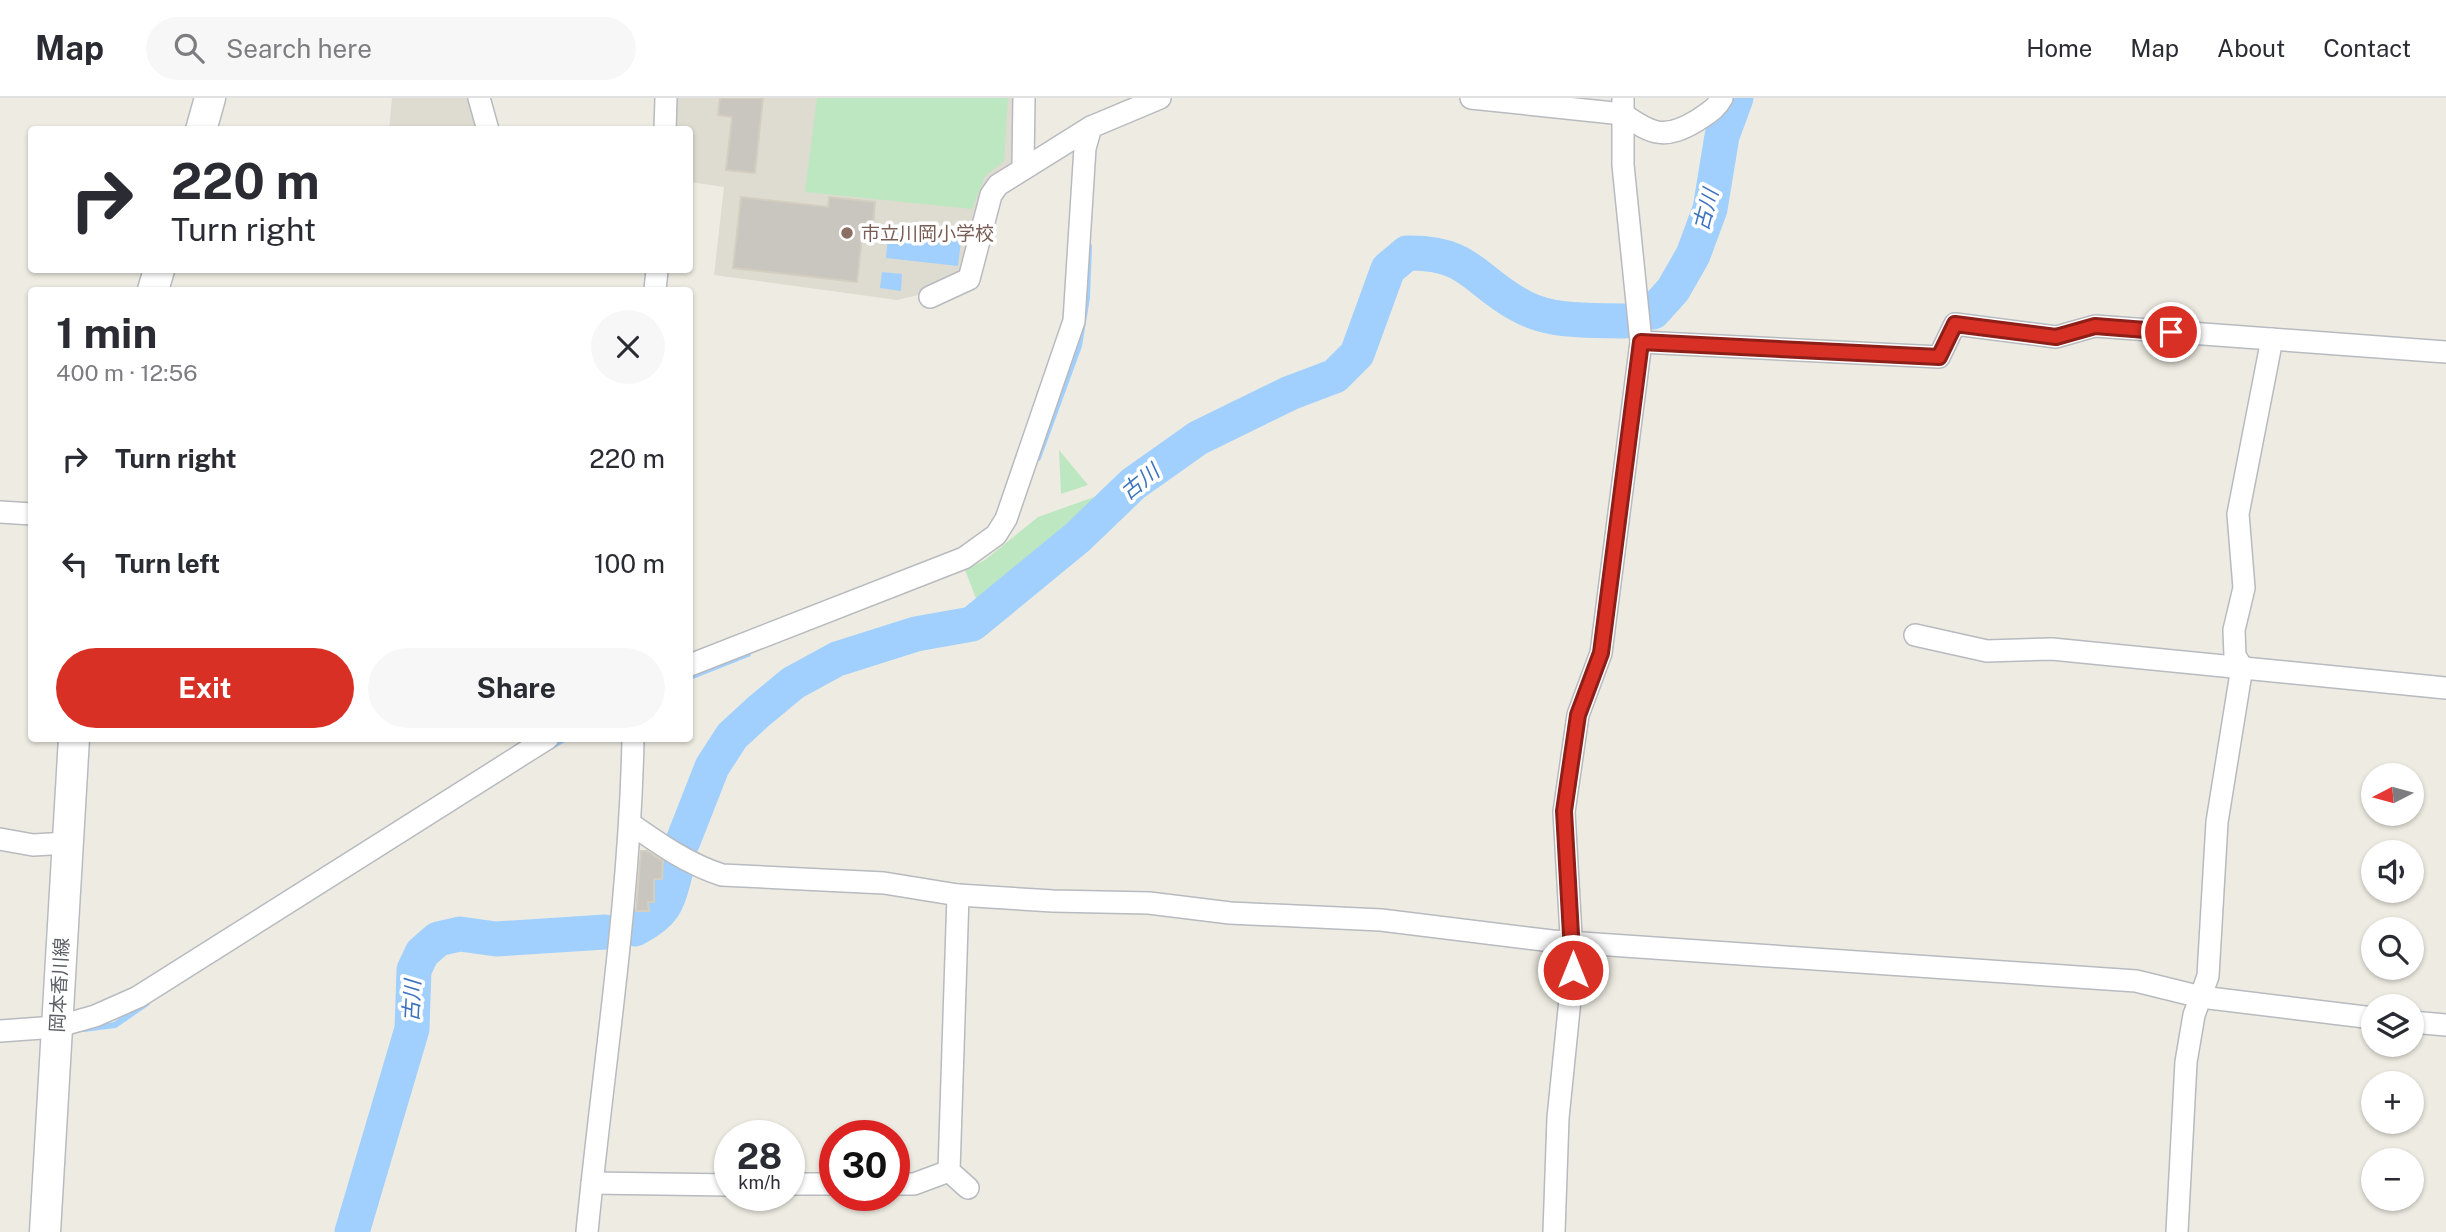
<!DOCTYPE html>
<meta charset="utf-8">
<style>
body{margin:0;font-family:"Public Sans","Noto Sans JP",sans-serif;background:#f7f7f7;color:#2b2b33;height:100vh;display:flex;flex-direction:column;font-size:26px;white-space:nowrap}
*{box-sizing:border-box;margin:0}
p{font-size:23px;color:#7c7c81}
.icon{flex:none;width:38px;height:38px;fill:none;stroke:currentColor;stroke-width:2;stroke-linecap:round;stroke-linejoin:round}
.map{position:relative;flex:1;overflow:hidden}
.panel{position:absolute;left:28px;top:189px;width:665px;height:455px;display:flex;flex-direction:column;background:#fff;border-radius:7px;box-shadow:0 2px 5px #0004}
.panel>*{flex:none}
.banner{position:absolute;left:28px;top:28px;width:665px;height:147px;border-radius:7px;box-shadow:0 2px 5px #0004;background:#fff;color:#2b2b33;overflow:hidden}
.needle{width:46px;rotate:264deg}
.controls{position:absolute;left:2361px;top:665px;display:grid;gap:14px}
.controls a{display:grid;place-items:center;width:63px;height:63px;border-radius:50%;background:#fff;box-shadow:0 2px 5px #0004;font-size:35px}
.speed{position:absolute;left:714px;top:1022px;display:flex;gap:14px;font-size:35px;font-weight:700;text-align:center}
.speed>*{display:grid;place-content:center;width:91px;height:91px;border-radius:50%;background:#fff;box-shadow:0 2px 5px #0004;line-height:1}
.speed small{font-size:18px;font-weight:400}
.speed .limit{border:10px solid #d22;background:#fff;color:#111}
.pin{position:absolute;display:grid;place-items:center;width:60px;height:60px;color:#fff;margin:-30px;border:4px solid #fff;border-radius:50%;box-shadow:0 2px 7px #0007}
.me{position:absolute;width:77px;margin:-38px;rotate:0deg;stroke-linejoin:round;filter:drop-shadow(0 0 5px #0008)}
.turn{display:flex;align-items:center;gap:24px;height:147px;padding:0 28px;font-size:32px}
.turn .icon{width:91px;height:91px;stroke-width:2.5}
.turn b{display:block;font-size:49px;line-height:60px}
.round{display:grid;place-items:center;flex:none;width:74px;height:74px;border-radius:37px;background:#f7f7f7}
.head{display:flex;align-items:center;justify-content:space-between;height:119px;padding:0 28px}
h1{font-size:42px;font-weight:700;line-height:52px}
.button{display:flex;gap:14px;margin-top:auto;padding:14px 28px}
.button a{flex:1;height:80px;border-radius:42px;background:#d93025;color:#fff;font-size:28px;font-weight:700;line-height:80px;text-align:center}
.button a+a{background:#f7f7f7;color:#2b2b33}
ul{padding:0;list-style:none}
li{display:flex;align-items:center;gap:21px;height:105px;padding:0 28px}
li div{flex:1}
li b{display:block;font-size:26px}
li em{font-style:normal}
header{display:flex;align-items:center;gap:42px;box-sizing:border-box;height:98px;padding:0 35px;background:#fff;border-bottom:2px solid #e1e1e2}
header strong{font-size:33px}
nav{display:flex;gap:38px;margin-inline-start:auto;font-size:24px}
.search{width:490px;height:63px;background:#f7f7f7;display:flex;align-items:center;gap:18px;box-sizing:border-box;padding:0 24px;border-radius:38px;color:#7c7c81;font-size:26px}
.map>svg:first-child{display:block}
</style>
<header>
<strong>Map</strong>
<div class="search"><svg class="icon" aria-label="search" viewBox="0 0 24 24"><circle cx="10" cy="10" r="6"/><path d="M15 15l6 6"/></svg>Search here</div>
<nav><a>Home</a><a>Map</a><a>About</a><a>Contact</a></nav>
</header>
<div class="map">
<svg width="2446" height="1134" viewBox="0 0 2446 1134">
<rect width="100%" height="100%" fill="#eeece2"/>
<g fill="#dedbd1">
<polygon points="392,0 473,0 484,32 389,32"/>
<polygon points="677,0 1016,0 1013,70 965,174 918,197 897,202 714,177 724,89 690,84 690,32 674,32"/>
</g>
<g fill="#bde7c0">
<polygon points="817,0 1008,0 1004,63 985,78 972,111 805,94"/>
<polygon points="1059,352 1088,387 1061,396"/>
<polygon points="1094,399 1096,408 983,509 970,513 977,503 965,472 985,462 1038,419"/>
</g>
<g fill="#a1d0ff">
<polygon points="889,126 962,134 958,168 886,160"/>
<polygon points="882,174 902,176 901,193 880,190"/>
</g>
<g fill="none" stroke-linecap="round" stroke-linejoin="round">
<g stroke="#a1d0ff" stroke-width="6">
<polyline points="1038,360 1079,248 1087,200 1089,148"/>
<polyline points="690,579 748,556"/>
<polyline points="549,650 566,640"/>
<polyline points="84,931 115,927 147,905"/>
</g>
<g stroke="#a1d0ff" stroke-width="35">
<polyline points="1653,214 1673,192 1693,157 1710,111 1722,38 1736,0"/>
<path d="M683,743L712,669L732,638L758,614L793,585L837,561L916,536L972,526L1078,439L1133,386L1198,340L1290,295L1335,278L1357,256L1388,171L1407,155C1472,154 1474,184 1523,209C1554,225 1591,222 1625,223"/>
<path d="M635,831C664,816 667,807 675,776"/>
<polyline points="352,1134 412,931 414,872 422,855 438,841 460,836 496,841 605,834"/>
</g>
</g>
<g fill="#c9c6bf" stroke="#d3cec0" stroke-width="2">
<polygon points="720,0 763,0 755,75 726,72 732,19 718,17"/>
<polygon points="741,99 828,109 829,99 875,104 872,140 862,139 857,184 733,170"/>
<polygon points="641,753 647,753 663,763 662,781 654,781 654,804 648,804 649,813 636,813"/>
</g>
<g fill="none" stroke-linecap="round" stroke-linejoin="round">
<defs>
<g id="minor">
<polyline points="479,0 488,32"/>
<path d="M1471,0L1623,16C1653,37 1665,42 1698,22C1708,15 1716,11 1722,0"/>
<polyline points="665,32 666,0"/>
<polyline points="1023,69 1024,0"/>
<polyline points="655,192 657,172"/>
<polyline points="930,199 969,181 991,97 998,87 1091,29"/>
<polyline points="1641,244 1939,259 1955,226 2056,239 2095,228 2446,254"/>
<polyline points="0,414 32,416"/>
<polyline points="1915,537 1987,553 2052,551 2446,590"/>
<polyline points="690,567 964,460 996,437 1006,421 1074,223 1085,50 1091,29 1160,0"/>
<path d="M631,726C661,747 688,766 722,777L884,785L958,797L1053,803L1149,805L1230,815L1381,822L1552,843L2136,883L2201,899L2373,920"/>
<polyline points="0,741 33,747 68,745"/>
<polyline points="958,797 949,1073 968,1090"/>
<polyline points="2412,924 2446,927"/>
<polyline points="0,933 56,929 95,918 138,899 548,640"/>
<polyline points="592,1085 730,1087"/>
<polyline points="789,1086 835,1086"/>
<polyline points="894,1086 914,1086 949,1073"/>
<path d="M587,1134C603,969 630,806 633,640"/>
<polyline points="1554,1134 1558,1020 1573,872 1564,714 1578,617 1601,555 1641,244 1623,67 1623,0"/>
<polyline points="2177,1134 2186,964 2194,917 2208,878 2217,724 2242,569 2235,558 2234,532 2244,490 2238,416 2272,241"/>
</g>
<g id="secondary">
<polyline points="201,32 210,0"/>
<polyline points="153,192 159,172"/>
<polyline points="45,1134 74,640"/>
</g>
</defs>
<use href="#minor" stroke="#b7babf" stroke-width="24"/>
<use href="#secondary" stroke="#b8bbc1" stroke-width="33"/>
<use href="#minor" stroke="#fff" stroke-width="21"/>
<use href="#secondary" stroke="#fff" stroke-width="30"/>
</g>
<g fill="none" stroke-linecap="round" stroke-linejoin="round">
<defs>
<polyline id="route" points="1573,872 1564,713 1578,617 1601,555 1641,244 1939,259 1955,226 2056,239 2095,228 2171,234"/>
</defs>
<use href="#route" stroke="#8d1f18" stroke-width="18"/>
<use href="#route" stroke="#d93025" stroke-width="12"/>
</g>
<circle fill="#8d6e63" stroke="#fff" stroke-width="2.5" cx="847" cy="135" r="7"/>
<g text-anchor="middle" stroke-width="7" stroke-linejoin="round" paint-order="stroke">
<g font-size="19" fill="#785e54" stroke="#fff" text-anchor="start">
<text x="861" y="142">市立川岡小学校</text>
</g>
<g font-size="19" fill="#5a5e64" stroke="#fff">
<text transform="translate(59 887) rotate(-87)" y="7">岡本香川線</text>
</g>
<g font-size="21" font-style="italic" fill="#3d73be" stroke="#fff">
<text transform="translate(1706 112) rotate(-75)" y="7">古川</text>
<text transform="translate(1140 384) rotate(-39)" y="7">古川</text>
<text transform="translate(412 903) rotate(-87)" y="7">古川</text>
</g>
</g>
</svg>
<div class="controls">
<a><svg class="needle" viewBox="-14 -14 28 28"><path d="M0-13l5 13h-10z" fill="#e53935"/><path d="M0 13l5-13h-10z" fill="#7c7c81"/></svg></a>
<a><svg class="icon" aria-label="sound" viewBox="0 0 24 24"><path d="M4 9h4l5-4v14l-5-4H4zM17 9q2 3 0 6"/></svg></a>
<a><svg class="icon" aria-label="search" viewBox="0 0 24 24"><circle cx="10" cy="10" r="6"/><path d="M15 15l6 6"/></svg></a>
<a><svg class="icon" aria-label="layers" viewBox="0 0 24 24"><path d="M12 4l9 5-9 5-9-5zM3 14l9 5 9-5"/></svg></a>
<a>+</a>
<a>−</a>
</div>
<div class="speed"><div>28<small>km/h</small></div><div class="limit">30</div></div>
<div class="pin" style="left:2171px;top:234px;background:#d93025"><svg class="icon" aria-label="arrive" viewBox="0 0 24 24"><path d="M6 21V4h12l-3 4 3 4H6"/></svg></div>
<svg class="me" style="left:1573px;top:872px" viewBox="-20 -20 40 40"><circle r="17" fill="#d93025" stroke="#fff" stroke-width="3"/><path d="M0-11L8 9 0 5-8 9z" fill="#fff"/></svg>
<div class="banner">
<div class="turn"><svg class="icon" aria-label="right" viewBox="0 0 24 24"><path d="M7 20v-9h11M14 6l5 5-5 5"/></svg><div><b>220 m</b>Turn right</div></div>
</div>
<section class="panel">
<div class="head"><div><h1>1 min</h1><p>400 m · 12:56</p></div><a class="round"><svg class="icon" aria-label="close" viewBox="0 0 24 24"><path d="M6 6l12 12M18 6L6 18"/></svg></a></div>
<ul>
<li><svg class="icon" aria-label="right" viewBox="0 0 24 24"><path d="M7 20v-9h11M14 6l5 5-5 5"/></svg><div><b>Turn right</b></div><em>220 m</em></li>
<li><svg class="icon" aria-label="left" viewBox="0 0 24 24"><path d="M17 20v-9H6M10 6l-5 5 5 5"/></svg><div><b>Turn left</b></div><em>100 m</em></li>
</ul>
<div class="button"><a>Exit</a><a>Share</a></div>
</section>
</div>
